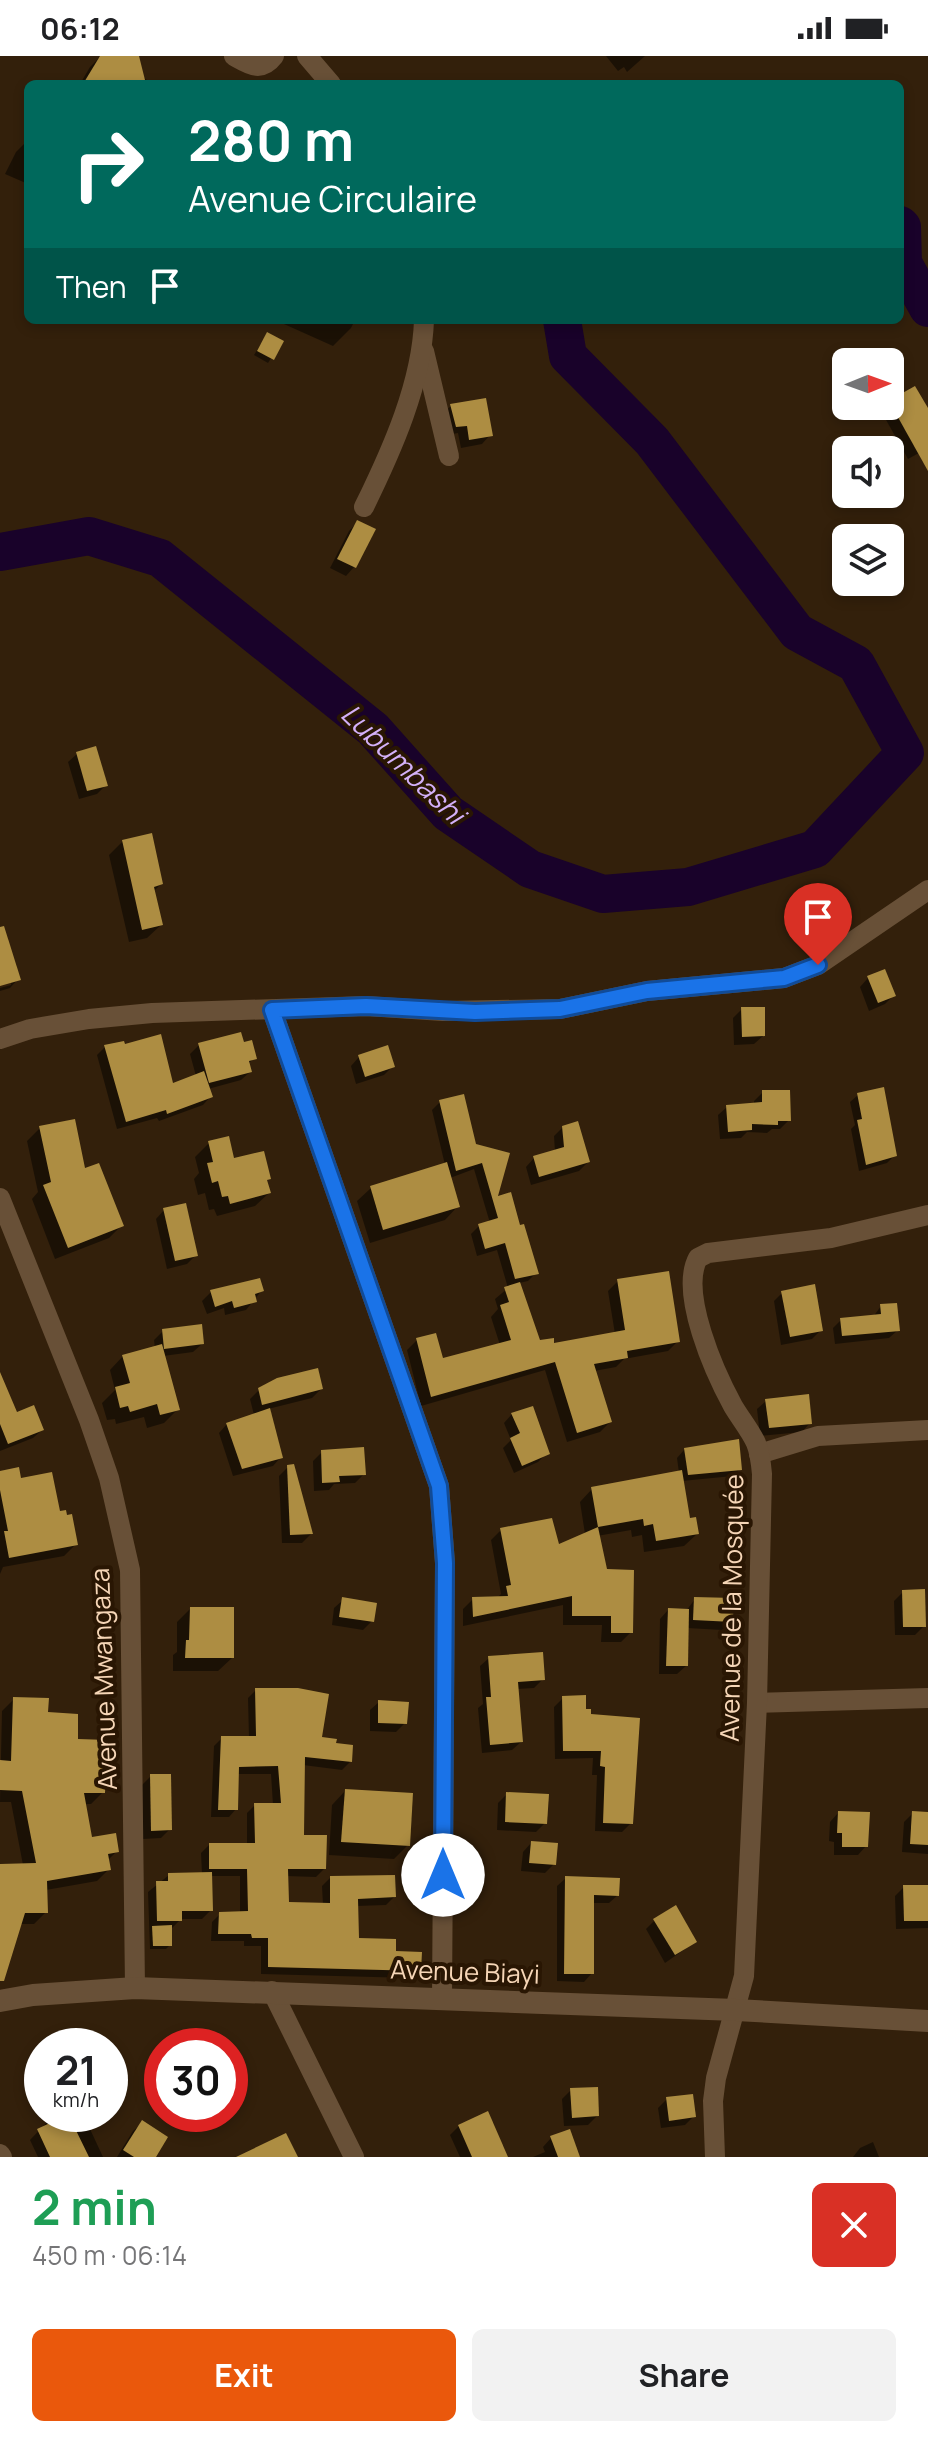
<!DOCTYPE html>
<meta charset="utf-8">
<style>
body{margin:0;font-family:Manrope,sans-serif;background:#f2f2f2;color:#202124;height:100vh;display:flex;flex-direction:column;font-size:30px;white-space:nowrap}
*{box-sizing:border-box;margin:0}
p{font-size:26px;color:#757577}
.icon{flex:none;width:44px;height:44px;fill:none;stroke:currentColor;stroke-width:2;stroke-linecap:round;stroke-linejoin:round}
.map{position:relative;height:2101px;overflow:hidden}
.sheet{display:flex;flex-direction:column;background:#fff;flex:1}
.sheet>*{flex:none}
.hud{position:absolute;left:24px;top:24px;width:880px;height:244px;border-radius:12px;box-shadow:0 4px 12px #0003;background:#00695c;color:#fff;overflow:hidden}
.needle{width:52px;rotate:89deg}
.fabs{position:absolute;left:832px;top:292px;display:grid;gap:16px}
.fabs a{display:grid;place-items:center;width:72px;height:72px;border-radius:12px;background:#fff;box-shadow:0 4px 12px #0003;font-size:40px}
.speed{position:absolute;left:24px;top:1972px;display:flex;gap:16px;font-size:40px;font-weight:700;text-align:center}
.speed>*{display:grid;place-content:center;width:104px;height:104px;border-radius:50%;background:#fff;box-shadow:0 4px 12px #0003;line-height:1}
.speed small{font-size:20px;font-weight:400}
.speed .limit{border:12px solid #d22;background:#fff;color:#111}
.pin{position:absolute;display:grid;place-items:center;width:68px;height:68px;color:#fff;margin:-82px -34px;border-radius:50% 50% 50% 0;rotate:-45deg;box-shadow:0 0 8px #0007}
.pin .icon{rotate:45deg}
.me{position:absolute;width:88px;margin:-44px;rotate:0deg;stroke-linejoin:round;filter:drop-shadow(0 0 6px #0008)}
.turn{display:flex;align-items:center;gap:28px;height:168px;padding:0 32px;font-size:36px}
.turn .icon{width:104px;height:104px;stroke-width:2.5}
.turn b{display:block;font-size:56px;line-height:68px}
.then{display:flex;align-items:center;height:76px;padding:0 32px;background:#0003;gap:16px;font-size:30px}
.round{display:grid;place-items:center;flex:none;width:84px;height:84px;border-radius:12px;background:#f2f2f2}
.headline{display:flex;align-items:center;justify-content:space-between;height:136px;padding:0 32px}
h1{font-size:48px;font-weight:700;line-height:60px;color:#1e9e55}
.button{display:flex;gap:16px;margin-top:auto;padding:16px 32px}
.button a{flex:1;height:92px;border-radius:12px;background:#ea580c;color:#fff;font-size:32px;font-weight:700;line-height:92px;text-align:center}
.button a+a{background:#f2f2f2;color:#202124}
.status{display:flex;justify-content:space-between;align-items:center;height:56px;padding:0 40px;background:#fff;direction:ltr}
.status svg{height:22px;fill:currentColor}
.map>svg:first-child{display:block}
</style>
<div class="status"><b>06:12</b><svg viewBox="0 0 49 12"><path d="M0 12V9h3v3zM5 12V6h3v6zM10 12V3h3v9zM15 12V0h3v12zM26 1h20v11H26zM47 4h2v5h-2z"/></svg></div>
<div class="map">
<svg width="928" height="2101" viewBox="0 0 928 2101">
<rect width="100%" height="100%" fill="#33200b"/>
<g fill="#0007">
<polygon points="101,0 133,0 143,21 152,28 80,28 90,11"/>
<polygon points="606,0 645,0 627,16 624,11 618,15"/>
<polygon points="28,84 28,128 5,118 16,96"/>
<polygon points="275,264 355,264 351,272 333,290"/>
<polygon points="267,278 281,286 268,307 254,299"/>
<polygon points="890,347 928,357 928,392 908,403 881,355 890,350"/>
<polygon points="451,350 490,379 482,388 461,392 458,377 447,379 442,358"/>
<polygon points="358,466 373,474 354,511 346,520 330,512 349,475"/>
<polygon points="77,698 106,729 97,738 79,743 68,706"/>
<polygon points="123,785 161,828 153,836 161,869 147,882 129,886 109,799"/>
<polygon points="0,906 18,923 10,932 0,935 0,932 11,929 11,925 0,928"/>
<polygon points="868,922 894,939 885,948 869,955 860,931"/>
<polygon points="742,953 763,980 754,988 734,989 733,962"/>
<polygon points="242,988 254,1002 248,1008 250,1016 241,1024 208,1033 211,1040 203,1049 159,1065 157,1062 117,1073 97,999 105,991 172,1030 196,1020 190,998 199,989"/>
<polygon points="359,1001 393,1010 384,1019 356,1028 351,1010"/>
<polygon points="763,1036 789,1064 780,1073 772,1073 767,1077 747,1076 741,1082 720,1083 718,1059 727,1051 754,1049 754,1045"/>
<polygon points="858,1039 895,1099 887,1107 859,1115 851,1073 855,1069 850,1046"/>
<polygon points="440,1046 474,1090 508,1099 495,1143 519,1172 536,1217 528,1225 519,1227 538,1286 553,1289 615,1278 608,1235 618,1225 678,1285 668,1295 624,1303 616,1311 594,1315 610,1366 600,1376 567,1386 545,1314 421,1350 407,1294 417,1284 441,1304 500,1289 491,1261 498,1253 495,1243 508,1232 497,1194 477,1200 471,1178 479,1170 490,1167 474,1113 450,1122 458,1150 445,1164 370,1187 357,1145 371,1132 445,1109 432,1054"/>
<polygon points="563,1071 588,1106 579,1115 531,1129 526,1111 534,1102 555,1096 554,1080"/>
<polygon points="40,1072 84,1115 121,1170 109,1182 55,1203 32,1143 38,1136 27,1085"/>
<polygon points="209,1087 266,1125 269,1137 255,1150 217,1160 214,1153 209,1154 205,1137 198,1139 194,1123 199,1117 195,1101"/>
<polygon points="164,1154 196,1199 187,1208 167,1213 156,1163"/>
<polygon points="262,1234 246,1254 225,1259 224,1252 207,1258 202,1245 211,1236"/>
<polygon points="782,1237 821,1274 812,1283 781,1289 774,1245"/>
<polygon points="881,1250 898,1274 889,1282 835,1288 833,1272 841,1264 873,1261"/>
<polygon points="163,1275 202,1288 193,1296 163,1300 178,1353 164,1367 147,1372 144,1361 116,1368 115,1363 107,1364 102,1347 115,1334 110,1314 123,1300 155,1292 154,1284"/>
<polygon points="0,1332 16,1358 42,1374 33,1382 0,1395"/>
<polygon points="321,1333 312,1342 268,1353 281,1401 273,1410 233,1420 219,1377 227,1368 254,1359 250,1343 259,1334"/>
<polygon points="766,1345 810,1367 802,1376 760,1380 757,1353"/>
<polygon points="512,1358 547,1397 538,1406 514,1417 503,1392 511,1384 504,1367"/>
<polygon points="684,1394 740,1413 733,1420 682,1425 688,1464 697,1478 684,1490 644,1496 642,1479 632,1481 631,1474 597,1480 605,1515 631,1576 621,1586 601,1586 602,1569 563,1569 563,1549 463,1570 463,1553 473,1543 497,1542 501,1538 491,1484 501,1474 557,1491 585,1478 580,1446 592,1433 679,1417 677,1402"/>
<polygon points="322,1396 364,1418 355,1427 334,1428 329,1434 314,1435 313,1405"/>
<polygon points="288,1411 311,1478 302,1487 282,1487 279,1420"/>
<polygon points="0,1417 20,1424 58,1457 75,1489 64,1500 3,1511 0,1518"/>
<polygon points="903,1536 924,1570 915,1579 895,1579 894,1545"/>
<polygon points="695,1543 731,1565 722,1574 687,1572 686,1610 677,1618 659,1618 660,1563 668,1554 686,1555"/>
<polygon points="343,1544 372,1565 363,1574 332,1569 334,1552"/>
<polygon points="190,1553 232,1602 218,1615 173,1615 173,1599 177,1596 177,1566"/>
<polygon points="489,1602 543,1623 534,1632 517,1633 521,1686 512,1694 482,1697 478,1652 483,1648 480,1610"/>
<polygon points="256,1634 319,1683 334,1689 350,1706 342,1714 303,1709 302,1781 324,1813 316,1821 286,1820 287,1848 323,1849 322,1830 330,1822 394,1841 386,1849 356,1850 357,1884 394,1897 419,1914 411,1922 261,1918 261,1890 244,1890 244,1885 211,1885 212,1866 220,1858 240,1858 240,1820 210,1820 211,1854 202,1863 181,1863 171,1873 170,1889 166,1893 150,1893 148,1836 169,1819 202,1818 201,1797 209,1789 247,1789 247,1757 255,1749 273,1749 271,1718 237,1718 236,1753 229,1761 211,1761 214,1690 222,1682 249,1682 248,1642"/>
<polygon points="563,1642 584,1655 589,1655 631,1767 622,1776 595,1775 597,1719 592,1719 593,1702 555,1703 554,1651"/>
<polygon points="14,1643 46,1658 76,1685 103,1736 91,1748 84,1748 90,1783 117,1795 108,1804 109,1813 97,1825 46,1834 46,1856 34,1868 20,1868 0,1910 0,1810 23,1809 11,1746 0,1746 2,1655"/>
<polygon points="379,1646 405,1667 396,1676 370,1675 370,1654"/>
<polygon points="151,1720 170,1773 161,1782 143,1783 142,1729"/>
<polygon points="345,1735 408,1789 394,1803 329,1799 332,1749"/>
<polygon points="507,1738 545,1767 536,1776 497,1774 498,1747"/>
<polygon points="838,1757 866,1790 858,1799 834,1799 834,1786 829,1785 830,1766"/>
<polygon points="913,1757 928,1758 928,1798 902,1796 904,1766"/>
<polygon points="531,1787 554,1808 545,1817 521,1815 523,1796"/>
<polygon points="566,1822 618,1839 609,1847 592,1847 592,1917 584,1926 557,1925 557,1830"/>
<polygon points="904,1831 928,1831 928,1872 896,1873 895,1840"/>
<polygon points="655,1864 695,1886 665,1907 646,1873"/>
<polygon points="571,2034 597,2060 588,2069 564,2070 562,2043"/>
<polygon points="667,2043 694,2060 685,2069 661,2072 658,2052"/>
<polygon points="62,2058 65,2058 65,2063 83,2058 103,2101 38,2101 30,2084 49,2064"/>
<polygon points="142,2067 153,2101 117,2101 133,2075"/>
<polygon points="459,2070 502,2101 460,2101 450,2079"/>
<polygon points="551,2082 578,2101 533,2101 545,2096 543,2091"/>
<polygon points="873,2086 879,2101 853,2101 860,2092"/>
</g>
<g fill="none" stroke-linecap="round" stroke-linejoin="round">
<g stroke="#19022a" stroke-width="38">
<polyline points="900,169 902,171 903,207 928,252"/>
<polyline points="0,496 89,480 160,502 373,673 448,757 530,813 603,838 688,831 815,793 905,697 856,608 797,576 652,385 568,300 562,264"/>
</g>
</g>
<g fill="#ad8d42">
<polygon points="100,0 139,0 146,28 83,28"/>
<polygon points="267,276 284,285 274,304 257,295"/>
<polygon points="915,330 928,352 928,415 890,347 890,344"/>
<polygon points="486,342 493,380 469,384 467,370 456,371 450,348"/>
<polygon points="357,464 376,473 356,512 337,503"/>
<polygon points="96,690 108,730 87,735 76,696"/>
<polygon points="152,777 163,828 154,831 163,869 142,874 122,784"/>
<polygon points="4,870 21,924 0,930 0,871"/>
<polygon points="885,913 896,940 878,947 867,920"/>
<polygon points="741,951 765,951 765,980 742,981"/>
<polygon points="241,976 244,986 252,984 257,1003 249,1005 252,1016 209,1027 198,987"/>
<polygon points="161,978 173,1027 204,1015 213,1041 167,1058 166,1054 126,1066 104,989 124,985 125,988"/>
<polygon points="388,989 395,1011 365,1021 358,999"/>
<polygon points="884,1031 897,1100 866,1109 857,1064 862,1063 857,1037"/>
<polygon points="762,1034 790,1034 791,1065 778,1065 778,1069 752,1068 752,1074 728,1076 726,1049 762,1046"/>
<polygon points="464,1038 476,1088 510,1097 498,1140 511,1136 520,1169 524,1168 539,1218 515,1223 505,1187 485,1193 478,1168 498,1162 482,1107 456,1115 439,1044"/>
<polygon points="75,1063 85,1112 99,1107 124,1170 68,1192 43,1129 51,1126 39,1070"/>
<polygon points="578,1065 590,1106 539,1121 533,1100 564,1091 562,1070"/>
<polygon points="229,1080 234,1102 264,1095 271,1123 267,1124 271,1137 230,1148 228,1140 222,1141 218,1125 212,1127 207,1107 213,1106 208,1085"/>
<polygon points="447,1106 460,1151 383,1174 370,1130"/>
<polygon points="186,1147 198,1200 175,1205 163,1152"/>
<polygon points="669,1215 680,1286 627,1295 628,1302 594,1308 612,1366 577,1377 555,1306 431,1341 416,1282 436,1277 443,1302 511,1284 500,1249 509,1246 504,1231 520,1226 540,1284 554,1282 554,1287 625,1274 617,1223"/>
<polygon points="260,1222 264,1235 255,1238 257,1246 234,1252 232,1245 215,1251 210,1234"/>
<polygon points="815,1228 823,1275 790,1281 781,1235"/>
<polygon points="897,1247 900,1275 842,1280 840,1262 881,1258 880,1248"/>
<polygon points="202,1268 204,1288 164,1293 162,1273"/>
<polygon points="162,1288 180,1354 160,1359 157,1348 130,1356 128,1350 120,1352 115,1331 130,1327 122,1299"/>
<polygon points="318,1312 323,1333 262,1349 258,1332 277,1322"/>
<polygon points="0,1316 17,1356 34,1349 44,1374 8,1388 0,1368"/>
<polygon points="809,1338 812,1368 769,1372 765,1343"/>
<polygon points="533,1350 550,1398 522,1410 510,1382 520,1377 511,1357"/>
<polygon points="270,1352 283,1402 242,1413 226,1367"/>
<polygon points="739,1383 742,1414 688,1419 684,1392"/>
<polygon points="364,1391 366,1419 339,1420 340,1426 322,1427 321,1394"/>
<polygon points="294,1408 313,1478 290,1479 287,1409"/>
<polygon points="19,1411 21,1422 52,1416 60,1455 66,1454 67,1459 72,1458 78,1489 9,1502 4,1475 8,1475 0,1434 0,1415"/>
<polygon points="682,1414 690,1462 696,1461 699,1478 656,1485 653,1468 644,1470 643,1463 598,1471 591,1431"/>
<polygon points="552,1462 559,1488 598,1471 607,1513 634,1514 633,1577 611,1577 611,1560 572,1560 572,1540 473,1561 472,1541 508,1540 506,1530 511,1529 500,1472"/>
<polygon points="925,1533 926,1571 903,1571 902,1534"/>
<polygon points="342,1541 377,1547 374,1566 339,1561"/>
<polygon points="694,1541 734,1542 733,1566 693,1564"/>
<polygon points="190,1551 234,1551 234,1602 185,1602 186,1584 189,1584"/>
<polygon points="668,1552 689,1553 688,1610 666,1610"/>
<polygon points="543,1596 545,1624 518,1626 523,1686 490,1689 486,1641 491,1641 488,1600"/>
<polygon points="255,1632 298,1632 329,1638 322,1681 337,1683 336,1687 353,1689 352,1706 305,1701 304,1779 327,1779 326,1813 288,1813 289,1846 330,1847 330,1820 395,1819 396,1841 358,1843 359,1882 396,1883 396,1895 422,1896 421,1915 268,1911 268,1882 252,1882 251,1878 218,1878 219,1856 248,1855 247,1813 209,1813 209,1787 255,1787 254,1747 281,1747 278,1710 239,1711 238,1754 218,1754 221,1680 256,1680"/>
<polygon points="586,1639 586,1653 591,1653 591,1658 640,1662 633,1768 603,1767 605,1711 600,1710 601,1695 563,1695 562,1640"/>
<polygon points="13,1641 49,1642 48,1656 78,1658 78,1683 108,1684 105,1737 84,1737 92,1781 116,1777 119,1796 108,1798 111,1814 47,1825 48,1857 25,1857 4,1925 0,1925 0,1808 36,1807 22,1735 0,1734 0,1704 11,1705"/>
<polygon points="378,1644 409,1646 407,1668 378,1667"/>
<polygon points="150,1718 171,1718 172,1774 151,1775"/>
<polygon points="345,1733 413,1737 410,1790 341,1786"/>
<polygon points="506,1736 549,1738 547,1768 505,1766"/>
<polygon points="838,1755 870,1756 868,1791 842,1791 842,1777 837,1777"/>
<polygon points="912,1755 928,1756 928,1789 910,1788"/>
<polygon points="531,1785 558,1787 556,1809 529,1807"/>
<polygon points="212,1816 213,1855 182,1855 182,1865 157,1865 156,1825 168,1825 168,1817"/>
<polygon points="565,1820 620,1822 619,1840 594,1839 594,1918 564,1918"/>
<polygon points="903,1829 928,1829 928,1865 904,1865"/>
<polygon points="676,1849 697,1886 675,1899 653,1863"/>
<polygon points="172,1869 172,1890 153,1890 152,1870"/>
<polygon points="598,2031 599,2060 572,2062 570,2032"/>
<polygon points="693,2038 696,2061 669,2065 666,2041"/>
<polygon points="488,2055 508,2101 472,2101 458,2069"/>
<polygon points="58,2058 68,2058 89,2101 50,2101 37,2073 50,2067 48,2063"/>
<polygon points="142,2064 168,2081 156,2101 134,2101 123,2094"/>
<polygon points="570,2073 580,2101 558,2101 550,2080"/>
<polygon points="286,2077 298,2101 236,2101"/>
</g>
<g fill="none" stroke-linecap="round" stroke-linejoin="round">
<g stroke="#685037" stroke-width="20">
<path d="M234,0C250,9 261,17 274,0"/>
<polyline points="307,0 331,28"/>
<polyline points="424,295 449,400"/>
<path d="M364,451C392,394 422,327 424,264"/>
<polyline points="272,954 439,1430 445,1507 442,1944"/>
<polyline points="0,983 30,973 89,963 152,957 366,950 443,955 560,953 647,935 784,922 818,909 928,834"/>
<polyline points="0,1142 89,1364 109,1422 130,1514 135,1932"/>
<polyline points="759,1398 818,1380 928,1374"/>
<polyline points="757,1647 928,1642"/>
<polyline points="272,1935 354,2101"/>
<polyline points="0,2098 2,2101"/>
<path d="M715,2101L713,2045L716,2022L744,1920L757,1647L762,1418C761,1407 760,1397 756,1387C750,1374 740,1362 733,1350C715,1317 679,1237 698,1202L708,1197L831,1182L928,1159"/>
</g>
<polyline stroke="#685037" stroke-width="22" points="0,1945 33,1939 135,1932 736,1954 928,1965"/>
</g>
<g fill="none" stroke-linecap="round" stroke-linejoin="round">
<defs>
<polyline id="route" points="443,1819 445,1507 439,1430 272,954 366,950 475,956 560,953 647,935 784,922 818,909"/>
</defs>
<use href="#route" stroke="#114b97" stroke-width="20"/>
<use href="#route" stroke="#1a73e8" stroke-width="14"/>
</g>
<g text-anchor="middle" stroke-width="8" stroke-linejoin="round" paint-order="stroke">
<g font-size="26" fill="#f6d6b7" stroke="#291603">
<text transform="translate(732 1552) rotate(-89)" y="9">Avenue de la Mosquée</text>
<text transform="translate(104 1623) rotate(-92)" y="9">Avenue Mwangaza</text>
<text transform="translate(465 1916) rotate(2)" y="9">Avenue Biayi</text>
</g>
<g font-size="28" font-style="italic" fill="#d3b0f8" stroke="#291603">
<text transform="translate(403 708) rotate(44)" y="10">Lubumbashi</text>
</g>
</g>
</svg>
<div class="fabs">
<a><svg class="needle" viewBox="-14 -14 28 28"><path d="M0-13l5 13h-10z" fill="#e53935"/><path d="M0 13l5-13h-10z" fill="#757577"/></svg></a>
<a><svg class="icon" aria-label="sound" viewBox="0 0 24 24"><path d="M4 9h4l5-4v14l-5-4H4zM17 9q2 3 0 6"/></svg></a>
<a><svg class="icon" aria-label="layers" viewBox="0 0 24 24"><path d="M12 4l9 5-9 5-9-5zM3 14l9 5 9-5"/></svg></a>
</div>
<div class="speed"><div>21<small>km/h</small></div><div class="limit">30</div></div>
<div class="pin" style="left:818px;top:909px;background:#d93025"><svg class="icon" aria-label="arrive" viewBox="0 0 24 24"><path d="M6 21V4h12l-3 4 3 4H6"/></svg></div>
<svg class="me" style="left:443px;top:1819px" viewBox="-20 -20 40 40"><circle r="19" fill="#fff"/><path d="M0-13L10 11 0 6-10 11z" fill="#1a73e8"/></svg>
<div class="hud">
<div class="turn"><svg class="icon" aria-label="right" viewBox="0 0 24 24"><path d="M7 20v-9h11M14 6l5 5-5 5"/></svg><div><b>280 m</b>Avenue Circulaire</div></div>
<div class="then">Then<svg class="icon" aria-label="arrive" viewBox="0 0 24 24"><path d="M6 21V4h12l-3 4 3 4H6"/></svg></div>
</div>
</div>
<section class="sheet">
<div class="headline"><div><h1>2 min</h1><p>450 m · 06:14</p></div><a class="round" style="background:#d93025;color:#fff"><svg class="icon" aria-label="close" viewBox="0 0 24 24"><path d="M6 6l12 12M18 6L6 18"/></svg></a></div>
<div class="button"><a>Exit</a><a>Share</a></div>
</section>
